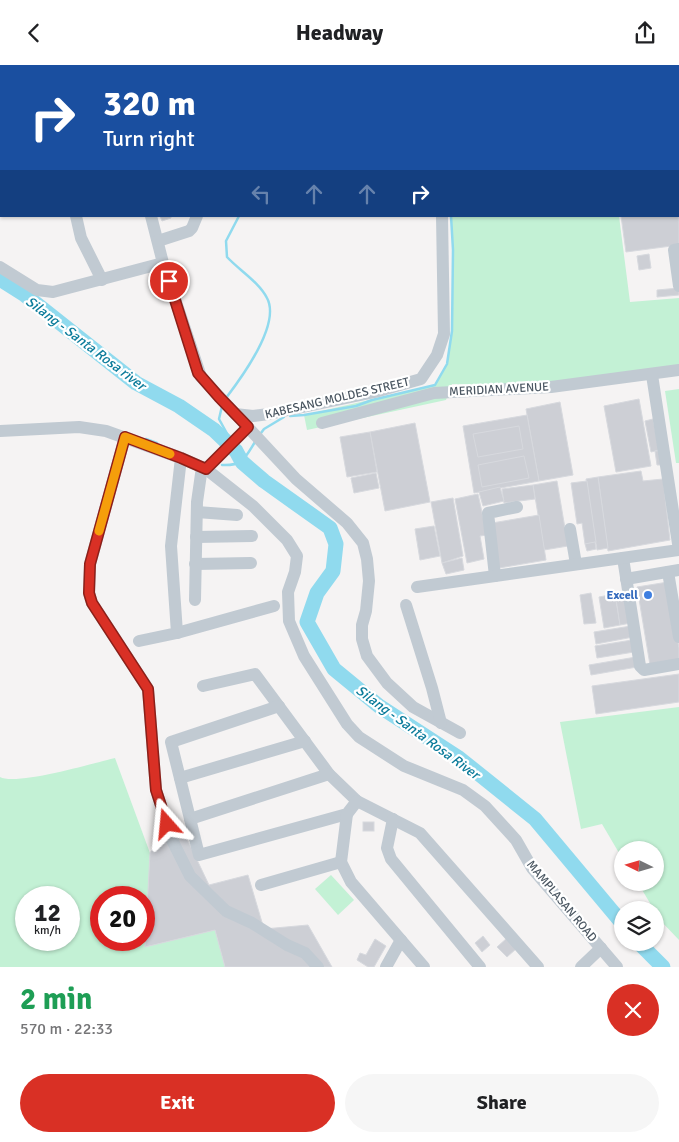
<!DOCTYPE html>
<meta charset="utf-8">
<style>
body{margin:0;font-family:Signika,sans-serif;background:#f6f6f6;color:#202124;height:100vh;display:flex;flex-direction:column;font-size:19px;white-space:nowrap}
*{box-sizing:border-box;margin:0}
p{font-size:16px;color:#757577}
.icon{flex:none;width:28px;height:28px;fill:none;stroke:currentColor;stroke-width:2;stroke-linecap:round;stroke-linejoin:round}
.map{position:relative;height:902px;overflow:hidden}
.side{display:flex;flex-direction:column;background:#fff;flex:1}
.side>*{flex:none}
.guide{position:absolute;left:0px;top:0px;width:680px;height:152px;box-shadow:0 1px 4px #0004;background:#1a4fa0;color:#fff;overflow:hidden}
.needle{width:32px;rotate:275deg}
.buttons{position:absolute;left:614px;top:776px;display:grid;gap:10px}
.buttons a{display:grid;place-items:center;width:50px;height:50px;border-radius:50%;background:#fff;box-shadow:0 1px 4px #0004;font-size:25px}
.speed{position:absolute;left:15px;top:821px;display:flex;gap:10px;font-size:25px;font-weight:700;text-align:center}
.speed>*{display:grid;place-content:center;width:65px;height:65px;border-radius:50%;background:#fff;box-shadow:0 1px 4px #0004;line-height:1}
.speed small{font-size:12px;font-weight:400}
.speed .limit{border:8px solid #d22;background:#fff;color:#111}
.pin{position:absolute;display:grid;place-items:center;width:42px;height:42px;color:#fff;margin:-21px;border:2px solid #fff;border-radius:50%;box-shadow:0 1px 5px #0007}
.me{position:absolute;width:55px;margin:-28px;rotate:342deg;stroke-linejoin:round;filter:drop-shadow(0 0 4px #0008)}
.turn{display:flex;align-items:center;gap:18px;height:105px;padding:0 20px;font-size:22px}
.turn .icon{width:65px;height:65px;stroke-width:2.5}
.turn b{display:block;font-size:35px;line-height:42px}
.lanes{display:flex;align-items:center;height:48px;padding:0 20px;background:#0003;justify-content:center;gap:25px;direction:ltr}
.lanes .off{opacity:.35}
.round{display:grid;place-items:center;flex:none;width:52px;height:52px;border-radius:26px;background:#f6f6f6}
.headline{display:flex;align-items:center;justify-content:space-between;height:85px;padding:0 20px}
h1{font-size:30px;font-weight:700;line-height:38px;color:#1e9e55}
.primary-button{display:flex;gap:10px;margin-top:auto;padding:10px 20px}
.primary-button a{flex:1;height:58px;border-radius:30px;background:#d93025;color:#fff;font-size:20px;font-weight:700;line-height:58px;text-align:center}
.primary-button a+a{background:#f6f6f6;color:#202124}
header{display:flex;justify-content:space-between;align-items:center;height:65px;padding:0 20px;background:#fff;font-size:22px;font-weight:700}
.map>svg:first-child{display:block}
</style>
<header><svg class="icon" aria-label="back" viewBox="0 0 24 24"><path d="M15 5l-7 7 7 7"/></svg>Headway<svg class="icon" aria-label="share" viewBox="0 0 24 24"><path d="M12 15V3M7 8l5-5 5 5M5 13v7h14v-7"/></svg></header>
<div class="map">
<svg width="679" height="902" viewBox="0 0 679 902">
<rect width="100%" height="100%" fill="#f5f3f3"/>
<g fill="#c3f1d5" fill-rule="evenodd">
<polygon points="555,0 679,0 679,28 679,1"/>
<polygon points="451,151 619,151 630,237 679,233 679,303 550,323 452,319 446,335 307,365 304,350 435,320 447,299 452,266 453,185"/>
<polygon points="679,324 679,398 676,398 665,326"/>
<polygon points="679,642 679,875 660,855 638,818 655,818 655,785 622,785 622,793 602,759 581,764 560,657"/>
<path d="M115,693L150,788L145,882L215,865L225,902H0V712C16,721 94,698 115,693ZM26,832H69V875H26ZM144,832V875H101V832Z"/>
<polygon points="331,810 354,835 338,850 315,824"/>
</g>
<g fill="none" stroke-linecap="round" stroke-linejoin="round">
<g stroke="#90daee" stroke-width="2.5">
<polyline points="297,1 297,0"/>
<polyline points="446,1 446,0"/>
<path d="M226,333C242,312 281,259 267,233C259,217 239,205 227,192L226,176L239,151"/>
<polyline points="222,341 219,354 230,374"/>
<polyline points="290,351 304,350 356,341 372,335 435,320 447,299 452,266 453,185 451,151"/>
<polyline points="261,368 264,364 284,352"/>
<polyline points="146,374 157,378"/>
<polyline points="234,381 242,397"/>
<path d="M222,400C243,401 245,393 255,377"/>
</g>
<g stroke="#90daee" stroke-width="15">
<polyline points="0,214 25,230 136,318 179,341 214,365 236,386 242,397 264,416 330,463 336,479 333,506 317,528 307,557 334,604 379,641 459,693 535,754 622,858"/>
<polyline points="639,878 663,902"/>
</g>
</g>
<g fill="#cdcfd5" stroke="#d7d9de">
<polygon points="679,138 679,180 626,187 621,151 679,151"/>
<polygon points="160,151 171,151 171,153 162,156"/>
<polygon points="649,189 651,203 639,205 637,191"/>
<polygon points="679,223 679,230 657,232 657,225"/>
<polygon points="639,334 651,401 616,407 604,341"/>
<polygon points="560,337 573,410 539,416 526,344"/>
<polygon points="527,350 539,416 474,428 463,361"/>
<polygon points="653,354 659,385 651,387 645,356"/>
<polygon points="415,358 430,437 385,446 370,367"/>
<polygon points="519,361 523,384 478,392 473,369"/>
<polygon points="370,367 377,407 347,412 340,372"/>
<polygon points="655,386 659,386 662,400 657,400"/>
<polygon points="524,391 529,413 482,422 478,400"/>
<polygon points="641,406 643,416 663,414 670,475 608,486 598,412"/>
<polygon points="376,408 379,423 354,428 351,413"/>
<polygon points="598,412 608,483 597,485 586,414"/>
<polygon points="557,416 568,481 544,485 533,420"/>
<polygon points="587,416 596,477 585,479 582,458 577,459 571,418"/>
<polygon points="533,420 535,434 504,438 502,424"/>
<polygon points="500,422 504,436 483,441 479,427"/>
<polygon points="478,429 487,470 480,471 484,494 467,498 455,434"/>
<polygon points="453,433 463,491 442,498 431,437"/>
<polygon points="539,450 546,495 499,503 492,458"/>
<polygon points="434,461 440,491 420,495 415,464"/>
<polygon points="595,477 596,484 587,486 585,479"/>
<polygon points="462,493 464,505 446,509 442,498"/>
<polygon points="668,517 679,583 679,595 650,600 637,522"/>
<polygon points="591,528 596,558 584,559 580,530"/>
<polygon points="615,529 620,560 604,563 599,532"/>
<polygon points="627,533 631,558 620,560 616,534"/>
<polygon points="631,561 633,572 596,579 594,567"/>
<polygon points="632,575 634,587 597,593 595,581"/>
<polygon points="636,592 637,602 591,610 589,600"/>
<polygon points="679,609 679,637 596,649 592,621"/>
<polygon points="179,757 209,820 248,810 264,864 308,860 332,902 225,902 215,865 145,882 150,788 163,766 165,760"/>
<rect x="363" y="757" width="11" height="9"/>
<polygon points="483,871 490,880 482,887 475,878"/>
<polygon points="507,873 516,884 507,892 497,882"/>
<polygon points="375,874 386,881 374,902 368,902 357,895 360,888 366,890"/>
</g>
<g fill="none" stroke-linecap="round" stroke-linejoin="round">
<g stroke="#c1cad2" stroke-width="12">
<polyline points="109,0 109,1"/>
<polyline points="437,1 437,0"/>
<polyline points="76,151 81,173 102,215"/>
<polyline points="151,151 163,198 201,312 296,414 347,458 363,478 367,494 369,516 366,546 362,560 362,574 367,591 387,618 413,642 460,668"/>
<polyline points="158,176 189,166 192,163 197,151"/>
<polyline points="0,202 37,225 53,227 163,198"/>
<polyline points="679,221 674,185 679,184"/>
<polyline points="235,349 253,351 269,349 375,327 421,314 437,290 444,269 442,151"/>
<polyline points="322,358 434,328 551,322 679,305"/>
<polyline points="0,366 79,362 106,366 181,393 206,404 253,441 287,475 297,491 295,507 288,527 289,556 304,591 347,659 359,672 404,701 463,725 485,741 516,775 532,803 617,902"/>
<polyline points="125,372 90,499 89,528 92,538 148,624 156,725 172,775 190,811 226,846 252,858 287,880 305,888 318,902"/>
<polyline points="206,404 248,362"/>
<polyline points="197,447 237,450"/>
<polyline points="570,464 576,499"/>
<polyline points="196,472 252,471"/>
<polyline points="623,493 640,601 644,605 679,599"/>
<polyline points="195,499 251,498"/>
<polyline points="668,507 679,572"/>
<polyline points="495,511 488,448 517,442"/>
<polyline points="626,514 679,505"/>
<polyline points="417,522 679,485 652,310"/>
<polyline points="195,535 197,437 202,402"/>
<polyline points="406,540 432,623 441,658"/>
<polyline points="177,568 274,541"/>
<polyline points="139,576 177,568 171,481 181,393"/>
<polyline points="203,621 255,609 329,709 357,736 420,768 538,902"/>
<polyline points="279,641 171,677 199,790 347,749 357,736"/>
<polyline points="180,713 305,676"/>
<polyline points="347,749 341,797 351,817 424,902"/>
<polyline points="190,754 329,709"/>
<polyline points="393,754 387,783 391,794 480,902"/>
<polyline points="261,820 341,797"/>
<polyline points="386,902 401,875"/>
<polyline points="581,902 601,883"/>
</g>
</g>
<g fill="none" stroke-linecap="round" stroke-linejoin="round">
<defs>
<polyline id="route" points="167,759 156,725 148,624 92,538 89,528 90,499 125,372 181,393 206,404 248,362 219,332 198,308 169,216"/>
</defs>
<use href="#route" stroke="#8d1f18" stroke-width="12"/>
<use href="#route" stroke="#d93025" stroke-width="9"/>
<polyline stroke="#f59e0b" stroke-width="9" points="99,466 125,372 170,389"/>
</g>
<circle fill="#3f7fe0" stroke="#fff" stroke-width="2" cx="648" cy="530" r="5"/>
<g text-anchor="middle" stroke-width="4.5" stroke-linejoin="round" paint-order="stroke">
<g font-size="12" fill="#4a5661" stroke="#fff">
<text transform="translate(499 324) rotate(-3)" y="4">MERIDIAN AVENUE</text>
<text transform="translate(337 333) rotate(-13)" y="4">KABESANG MOLDES STREET</text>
<text transform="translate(562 836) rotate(50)" y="4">MAMPLASAN ROAD</text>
</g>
<g font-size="12" font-weight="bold" fill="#366cbe" stroke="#fff" text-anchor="end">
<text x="638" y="534">Excell</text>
</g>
<g font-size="14" font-style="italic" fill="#0c7c9b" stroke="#fff">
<text transform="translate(86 278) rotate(37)" y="5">Silang - Santa Rosa river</text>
<text transform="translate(418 667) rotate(36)" y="5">Silang - Santa Rosa River</text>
</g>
</g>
</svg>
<div class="buttons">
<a><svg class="needle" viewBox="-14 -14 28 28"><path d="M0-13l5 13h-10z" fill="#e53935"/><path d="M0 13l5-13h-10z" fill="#757577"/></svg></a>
<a><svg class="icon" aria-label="layers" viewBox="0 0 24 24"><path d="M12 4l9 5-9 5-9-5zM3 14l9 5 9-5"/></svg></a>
</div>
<div class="speed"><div>12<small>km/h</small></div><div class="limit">20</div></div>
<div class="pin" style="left:169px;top:216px;background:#d93025"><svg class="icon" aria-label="arrive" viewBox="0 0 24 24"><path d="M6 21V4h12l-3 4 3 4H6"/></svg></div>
<svg class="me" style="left:167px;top:759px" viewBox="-20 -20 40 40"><path d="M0-17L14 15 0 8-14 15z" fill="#d93025" stroke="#fff" stroke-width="4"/></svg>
<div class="guide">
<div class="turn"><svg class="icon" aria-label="right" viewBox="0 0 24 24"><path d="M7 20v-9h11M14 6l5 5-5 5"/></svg><div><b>320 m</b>Turn right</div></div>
<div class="lanes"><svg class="icon off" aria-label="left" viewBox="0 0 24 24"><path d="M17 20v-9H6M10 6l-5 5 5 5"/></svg><svg class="icon off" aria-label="ahead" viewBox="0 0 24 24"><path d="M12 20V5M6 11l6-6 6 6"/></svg><svg class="icon off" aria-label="ahead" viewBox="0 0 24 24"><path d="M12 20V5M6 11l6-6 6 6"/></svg><svg class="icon" aria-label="right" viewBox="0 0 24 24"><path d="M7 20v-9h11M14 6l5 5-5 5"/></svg></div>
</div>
</div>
<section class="side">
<div class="headline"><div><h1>2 min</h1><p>570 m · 22:33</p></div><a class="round" style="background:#d93025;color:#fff"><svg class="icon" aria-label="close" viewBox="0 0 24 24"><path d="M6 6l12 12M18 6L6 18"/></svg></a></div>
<div class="primary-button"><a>Exit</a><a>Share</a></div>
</section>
